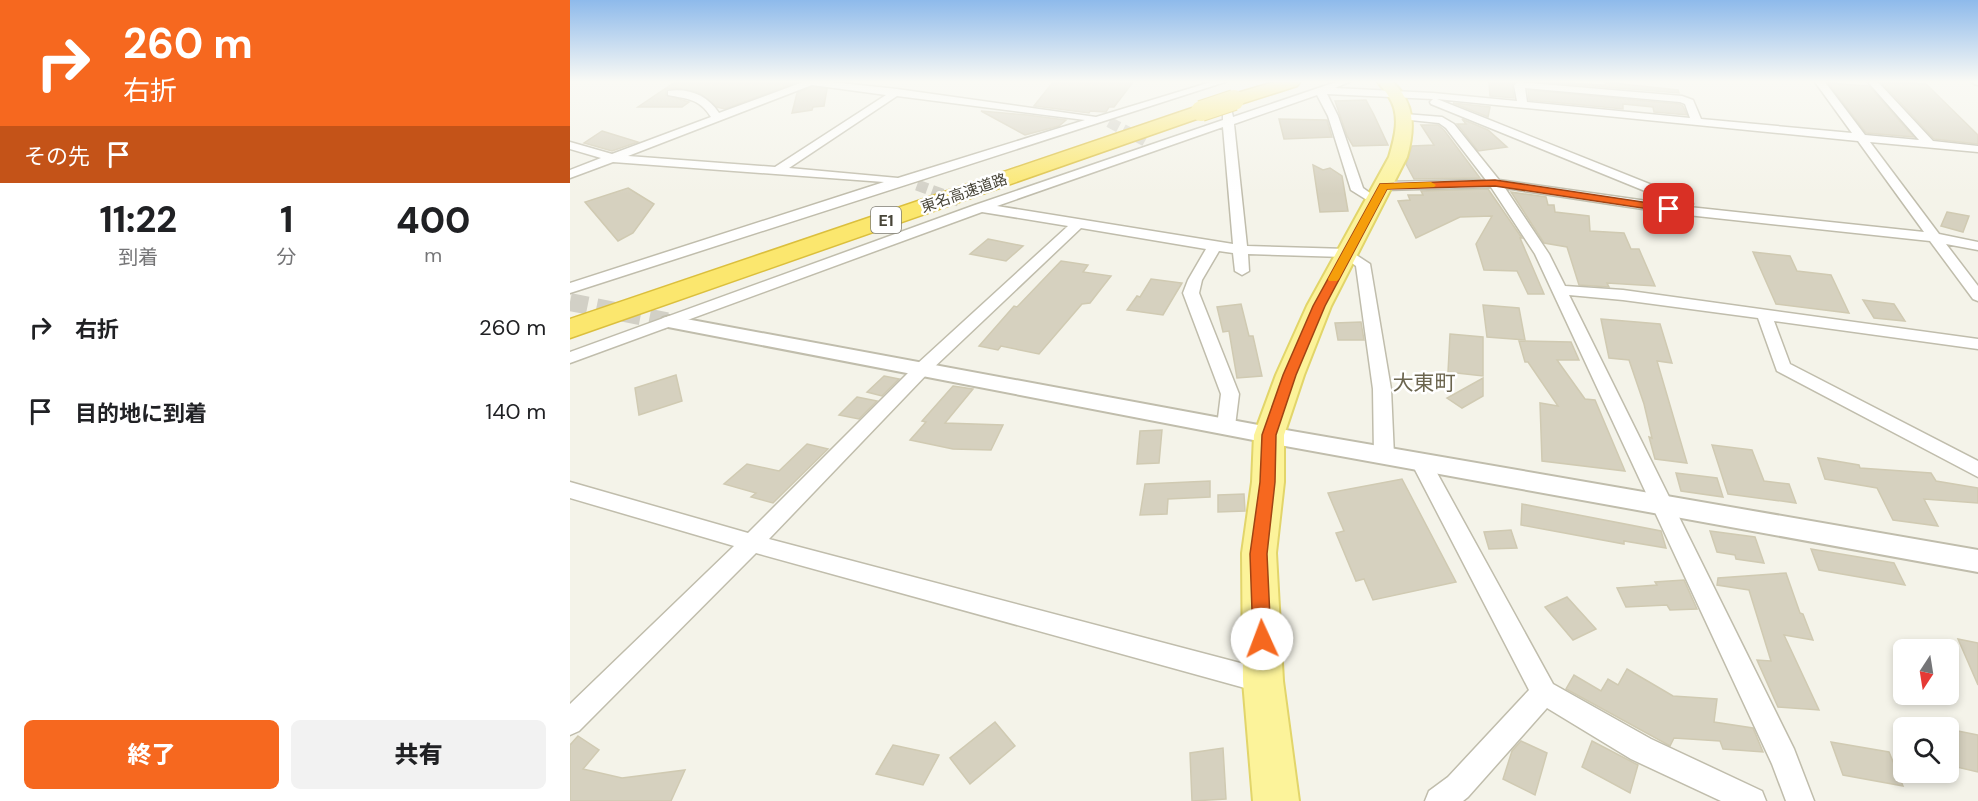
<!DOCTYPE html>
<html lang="ja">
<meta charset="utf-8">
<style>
body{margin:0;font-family:"DM Sans","Noto Sans JP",sans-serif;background:#f2f2f2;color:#202124;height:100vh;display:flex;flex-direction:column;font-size:22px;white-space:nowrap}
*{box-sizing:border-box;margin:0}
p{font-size:20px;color:#757577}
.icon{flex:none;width:33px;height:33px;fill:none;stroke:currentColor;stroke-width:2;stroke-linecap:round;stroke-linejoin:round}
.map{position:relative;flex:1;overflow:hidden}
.panel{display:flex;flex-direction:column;background:#fff;width:570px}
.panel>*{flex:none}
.guide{background:#f6681f;color:#fff;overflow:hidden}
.needle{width:39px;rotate:192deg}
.controls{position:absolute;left:1323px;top:639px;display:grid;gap:12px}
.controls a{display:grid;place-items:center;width:66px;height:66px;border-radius:9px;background:#fff;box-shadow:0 3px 9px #0003;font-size:30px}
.pin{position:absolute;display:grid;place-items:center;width:51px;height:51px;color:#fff;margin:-26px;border-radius:12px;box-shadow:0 3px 9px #0006}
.me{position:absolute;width:66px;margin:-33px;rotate:358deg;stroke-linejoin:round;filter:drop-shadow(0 0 4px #0008)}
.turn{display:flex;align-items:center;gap:21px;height:126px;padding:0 24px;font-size:27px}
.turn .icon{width:78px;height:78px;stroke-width:2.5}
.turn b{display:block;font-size:42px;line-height:51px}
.then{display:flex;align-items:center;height:57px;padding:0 24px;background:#0003;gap:12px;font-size:22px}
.eta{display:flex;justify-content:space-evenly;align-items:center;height:102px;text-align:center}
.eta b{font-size:36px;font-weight:800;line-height:42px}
.primary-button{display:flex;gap:12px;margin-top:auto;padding:12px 24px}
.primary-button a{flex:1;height:69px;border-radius:9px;background:#f6681f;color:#fff;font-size:24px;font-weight:800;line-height:69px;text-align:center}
.primary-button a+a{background:#f2f2f2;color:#202124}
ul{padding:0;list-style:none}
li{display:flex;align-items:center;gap:18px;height:84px;padding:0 24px}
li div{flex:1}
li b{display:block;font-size:22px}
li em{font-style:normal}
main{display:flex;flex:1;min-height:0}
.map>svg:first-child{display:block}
</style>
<main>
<section class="panel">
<div class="guide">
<div class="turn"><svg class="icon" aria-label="right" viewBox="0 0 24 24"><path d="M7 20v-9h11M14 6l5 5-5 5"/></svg><div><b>260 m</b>右折</div></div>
<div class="then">その先<svg class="icon" aria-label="arrive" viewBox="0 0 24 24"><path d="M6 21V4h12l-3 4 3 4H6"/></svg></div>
</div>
<div class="eta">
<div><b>11:22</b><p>到着</p></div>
<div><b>1</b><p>分</p></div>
<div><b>400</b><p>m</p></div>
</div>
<ul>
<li><svg class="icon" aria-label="right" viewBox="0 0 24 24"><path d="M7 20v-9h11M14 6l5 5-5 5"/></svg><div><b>右折</b></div><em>260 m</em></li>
<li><svg class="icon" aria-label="arrive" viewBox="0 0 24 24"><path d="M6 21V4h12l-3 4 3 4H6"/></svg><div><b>目的地に到着</b></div><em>140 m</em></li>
</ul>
<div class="primary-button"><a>終了</a><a>共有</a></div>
</section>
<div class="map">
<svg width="1408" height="801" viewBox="0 0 1408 801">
<rect width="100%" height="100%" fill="#f4f3e9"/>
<g fill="#d6d1bf" stroke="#d0cab2" stroke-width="1.5">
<polygon points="105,82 227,82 155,109 147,107 128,92 106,88 96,89 96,95 119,102 112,107 68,107"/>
<polygon points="483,82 563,82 544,107 539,107 536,112 520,111 519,113 464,106"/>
<polygon points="919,82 945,82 942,85 944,98 920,96"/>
<polygon points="972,82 1036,85 1035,82 1108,90 1109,93"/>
<polygon points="1311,82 1356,84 1408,135 1408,144 1364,139"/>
<polygon points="1258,83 1299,86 1344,137 1296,133"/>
<polygon points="242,87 257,89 254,106 243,107 242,110 222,113 227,93"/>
<polygon points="958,90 1109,104 1113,106 1117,115 1084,112 1083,107 1053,104 1053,109 959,100"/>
<polygon points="796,100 804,115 818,145 783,146 777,136 765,101"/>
<polygon points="883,103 920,107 918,117"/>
<polygon points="411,111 457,115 496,120 489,126 455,135"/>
<polygon points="709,119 757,120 762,137 714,139"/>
<polygon points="892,119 918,130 937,147 908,151 887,124 896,124"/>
<polygon points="851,125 868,125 874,130 910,178 844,179 836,164 842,146 864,145"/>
<polygon points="32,131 68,142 42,151 14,143"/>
<polygon points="743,165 753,170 760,168 772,176 778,211 750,212"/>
<polygon points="58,188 84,204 63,233 48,241 15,202"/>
<polygon points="918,189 952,238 950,238 974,294 958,294 947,271 914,270 906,244 922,216 890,217 846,238 828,201 840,200 838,195 853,195 851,191"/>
<polygon points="941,192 976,197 978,205 984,205 985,212 1019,216 1020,231 1054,233 1061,249 1069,249 1085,286 1037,283 1039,287 1009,285 997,247 974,243"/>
<polygon points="1377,212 1399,216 1393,232 1371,226"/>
<polygon points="418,239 453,246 436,261 400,254"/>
<polygon points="1183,252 1220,256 1227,271 1261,275 1279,313 1206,304"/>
<polygon points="491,261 518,265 513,272 541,276 520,303 512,304 469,354 431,346 428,350 409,346 444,306 447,307"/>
<polygon points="581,279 612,283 593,315 557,310 567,296 570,297"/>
<polygon points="1293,300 1324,304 1335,321 1304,318"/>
<polygon points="671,304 679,336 683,336 692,376 667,378 659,331 653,332 647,307"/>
<polygon points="913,305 949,308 955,340 917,337"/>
<polygon points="1031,319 1090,324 1102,363 1087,361 1117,463 1085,459 1079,437 1082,438 1074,404 1059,360 1039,358"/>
<polygon points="791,322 794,340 768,340 765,323"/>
<polygon points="880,334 913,337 913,376 878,372"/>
<polygon points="949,341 1001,342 1009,360 987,360 1015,399 1025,400 1055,471 972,461 970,403 988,406 958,362 955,362"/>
<polygon points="106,375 112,401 69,415 65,388"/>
<polygon points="314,376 329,379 312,396 297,392"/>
<polygon points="913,378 913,396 892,408 877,398"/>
<polygon points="383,386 403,389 375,423 433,425 421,450 383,449 340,440 356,422 352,421"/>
<polygon points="287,397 307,401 289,419 269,415"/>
<polygon points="592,430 589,463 567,464 570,431"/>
<polygon points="237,444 258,449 203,503 181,497 186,493 154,484 177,464 209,471"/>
<polygon points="1142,445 1182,450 1194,481 1219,484 1226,503 1158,494"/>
<polygon points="1248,458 1289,465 1290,468 1361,473 1366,481 1408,488 1408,503 1354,499 1368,526 1323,520 1307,488 1255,479"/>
<polygon points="1106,473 1147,478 1153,497 1111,491"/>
<polygon points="832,479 886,582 803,600 794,579 786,581 766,533 774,531 758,493"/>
<polygon points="640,481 640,497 598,499 597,514 570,515 575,484"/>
<polygon points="674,494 675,511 648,512 648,495"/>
<polygon points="952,504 1091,531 1096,548 1054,541 1054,544 951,525"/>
<polygon points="941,530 947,548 919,549 914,532"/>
<polygon points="1140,531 1185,537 1194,563 1166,559 1165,555 1147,552"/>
<polygon points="1241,549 1324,563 1335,585 1249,570"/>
<polygon points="1216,573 1230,613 1233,614 1243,640 1214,635 1249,710 1208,707 1187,660 1201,661 1179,590 1147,585 1148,578"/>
<polygon points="1114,580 1127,609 1100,610 1097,605 1056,607 1047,588 1087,585 1085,582"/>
<polygon points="997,597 1026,629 1003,640 975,607"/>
<polygon points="1388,639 1408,643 1408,685"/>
<polygon points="1057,669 1103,696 1147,699 1144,722 1183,728 1193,752 1153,749 1150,741 1104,738 1100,746 996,689 1004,675 1031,691 1038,679 1048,685"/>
<polygon points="425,722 445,746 400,784 380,758"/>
<polygon points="1378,729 1408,735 1408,772 1378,765"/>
<polygon points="8,736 29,750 13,769 52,778 115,770 101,801 0,801 0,745"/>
<polygon points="951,741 977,753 965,795 933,779 942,751"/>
<polygon points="1022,741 1068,765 1060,793 1012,767"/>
<polygon points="1261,742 1319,752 1333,786 1273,775"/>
<polygon points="323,745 369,755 353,785 306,774"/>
<polygon points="653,748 656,799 622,801 620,753"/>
</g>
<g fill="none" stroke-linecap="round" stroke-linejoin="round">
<g stroke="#d2d0c6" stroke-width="11" stroke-dasharray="11 5" stroke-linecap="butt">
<polyline points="539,122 575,141"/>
<polyline points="347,185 380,197"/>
</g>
<polyline stroke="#d2d0c6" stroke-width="14" stroke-dasharray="14 8" stroke-linecap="butt" points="376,195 396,202"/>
<polyline stroke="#d2d0c6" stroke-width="18" stroke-dasharray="18 9" stroke-linecap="butt" points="0,302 100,322"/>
<defs>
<g id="minor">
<path d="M233,82H261L327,89L526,117L641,82H655L0,293V283L314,182L43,162L0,178V170L31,158L0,149V142L42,154L141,117C129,98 117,99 98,95V91C119,88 137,95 149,113ZM242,85L316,95L205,167L58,156ZM327,96L515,120L328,178L219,168Z"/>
<path d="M766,82H779L765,88L863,93L947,101L944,85L949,82L1112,96L1123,100L1131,119L1282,133L1245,82H1255L1295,135L1349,140L1298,82H1308L1363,141L1408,146V152L1300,142L1369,234L1408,242V250L1376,244L1408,286V301L1403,299L1360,241L1099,213L935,188L979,254L995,286L1053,290L1408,339V349L1204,321L1220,364L1408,461V477L1207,371L1188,318L1053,300L999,295L1224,749L1244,801H1216L1202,764L965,254L921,187L814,190L808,186L814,182L916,180L876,128L869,123L831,119L830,117L835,114L872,117L884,124L929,180L1112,206L861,104L860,102L863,99L757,94L768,116L793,188L811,201L805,205L781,190L758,116L747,95L664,124L677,246L777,249L800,264L821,389L824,456L821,461L814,463L807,461L804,456L803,389L786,266L774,257L678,254L679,271L672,275L665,271L663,253L649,251L632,280L629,293L669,394L665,426L663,430L656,432L649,430L647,426L651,394L613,293L618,280L636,249L511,228L359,372L199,539L693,669L702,673L706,681L702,689L693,693L186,553L9,731L0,735V704L164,546L0,498V482L178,533L347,364L498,226L412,212L0,363V352L405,205L653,120V108H661L663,117ZM955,88L1110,102L1115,104L1120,118L957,102ZM867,99L1288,141L1354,232L1119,207L1123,204L1122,201ZM653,127L663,244L427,206Z"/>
<polygon points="1402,82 1408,82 1408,85 1404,84"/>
<polygon points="851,455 858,457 861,462 983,684 1081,739 1192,791 1196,801 1151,801 1061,759 977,708 898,797 893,801 855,801 859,791 878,777 959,690 841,462 844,457"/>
</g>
<polygon id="tertiary" points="100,316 699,427 1408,550 1408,572 699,443 93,326 90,322 93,318"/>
<path id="primary" d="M808,82H823C845,104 845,128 837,157L761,306L734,375L714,435V482L706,553L713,681L729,801H683L673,681L672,553L682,482L684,435L706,375L737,306L819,157C825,137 831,115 819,97C816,91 811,87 808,82Z"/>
<g id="motorway">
<polygon points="704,82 730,82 727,86 664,106 657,104 655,100 657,96"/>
<polygon points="631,105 638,107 641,111 638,115 0,338 0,319"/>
</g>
</defs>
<use href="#minor" stroke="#c0bdac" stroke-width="3"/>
<use href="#tertiary" stroke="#c0bdac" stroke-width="4"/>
<use href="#primary" stroke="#e2d56a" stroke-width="4"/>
<use href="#motorway" stroke="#dbbf3d" stroke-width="3"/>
<use href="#minor" fill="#fff" fill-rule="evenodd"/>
<use href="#tertiary" fill="#fff" fill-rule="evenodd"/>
<use href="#primary" fill="#fcf39a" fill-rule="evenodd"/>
<use href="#motorway" fill="#fbe76e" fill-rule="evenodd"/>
<defs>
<polyline id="motorway-bridge" points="631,111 664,100"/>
</defs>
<use href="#motorway-bridge" stroke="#dbbf3d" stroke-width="22" stroke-linecap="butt"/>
<use href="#motorway-bridge" stroke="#fbe76e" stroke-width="20"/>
</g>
<linearGradient id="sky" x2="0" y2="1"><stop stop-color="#8ebaeb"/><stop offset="0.42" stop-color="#fafaf5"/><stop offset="1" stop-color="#fafaf5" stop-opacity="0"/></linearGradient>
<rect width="1408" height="194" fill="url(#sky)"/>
<polygon fill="#f6681f" stroke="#a04414" stroke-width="1.5" points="925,180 1099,206 1104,209 1099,212 925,186 817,189 755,306 726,375 706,435 705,482 697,554 701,639 698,645 692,647 685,645 683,639 680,554 690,482 692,435 713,375 743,306 810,184"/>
<polygon fill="#f59e0b" points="861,182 866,185 864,187 817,189 769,279 767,281 759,281 758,279 810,184"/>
<g text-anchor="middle" stroke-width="5" stroke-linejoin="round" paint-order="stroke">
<g font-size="15" fill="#484538" stroke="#fff">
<text transform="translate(394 193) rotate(-19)" y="5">東名高速道路</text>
</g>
<rect fill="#fff" stroke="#7f7d74" stroke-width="1.5" x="301" y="207" width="30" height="26" rx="4.5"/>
<g font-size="16" font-weight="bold" fill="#484538">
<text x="316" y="226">E1</text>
</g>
<g font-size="21" fill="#6b654f" stroke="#fff">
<text x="854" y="390">大東町</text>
</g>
</g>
</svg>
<div class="controls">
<a><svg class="needle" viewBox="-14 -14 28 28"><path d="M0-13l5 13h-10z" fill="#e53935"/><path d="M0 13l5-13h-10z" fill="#757577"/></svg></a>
<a><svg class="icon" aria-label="search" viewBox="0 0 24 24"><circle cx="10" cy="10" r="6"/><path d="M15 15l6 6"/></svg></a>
</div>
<div class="pin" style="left:1099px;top:209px;background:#d93025"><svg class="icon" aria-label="arrive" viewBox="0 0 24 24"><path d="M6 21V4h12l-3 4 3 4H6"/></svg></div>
<svg class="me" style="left:692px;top:639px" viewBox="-20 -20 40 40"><circle r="19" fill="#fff"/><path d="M0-13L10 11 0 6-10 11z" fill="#f6681f"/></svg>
</div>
</main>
